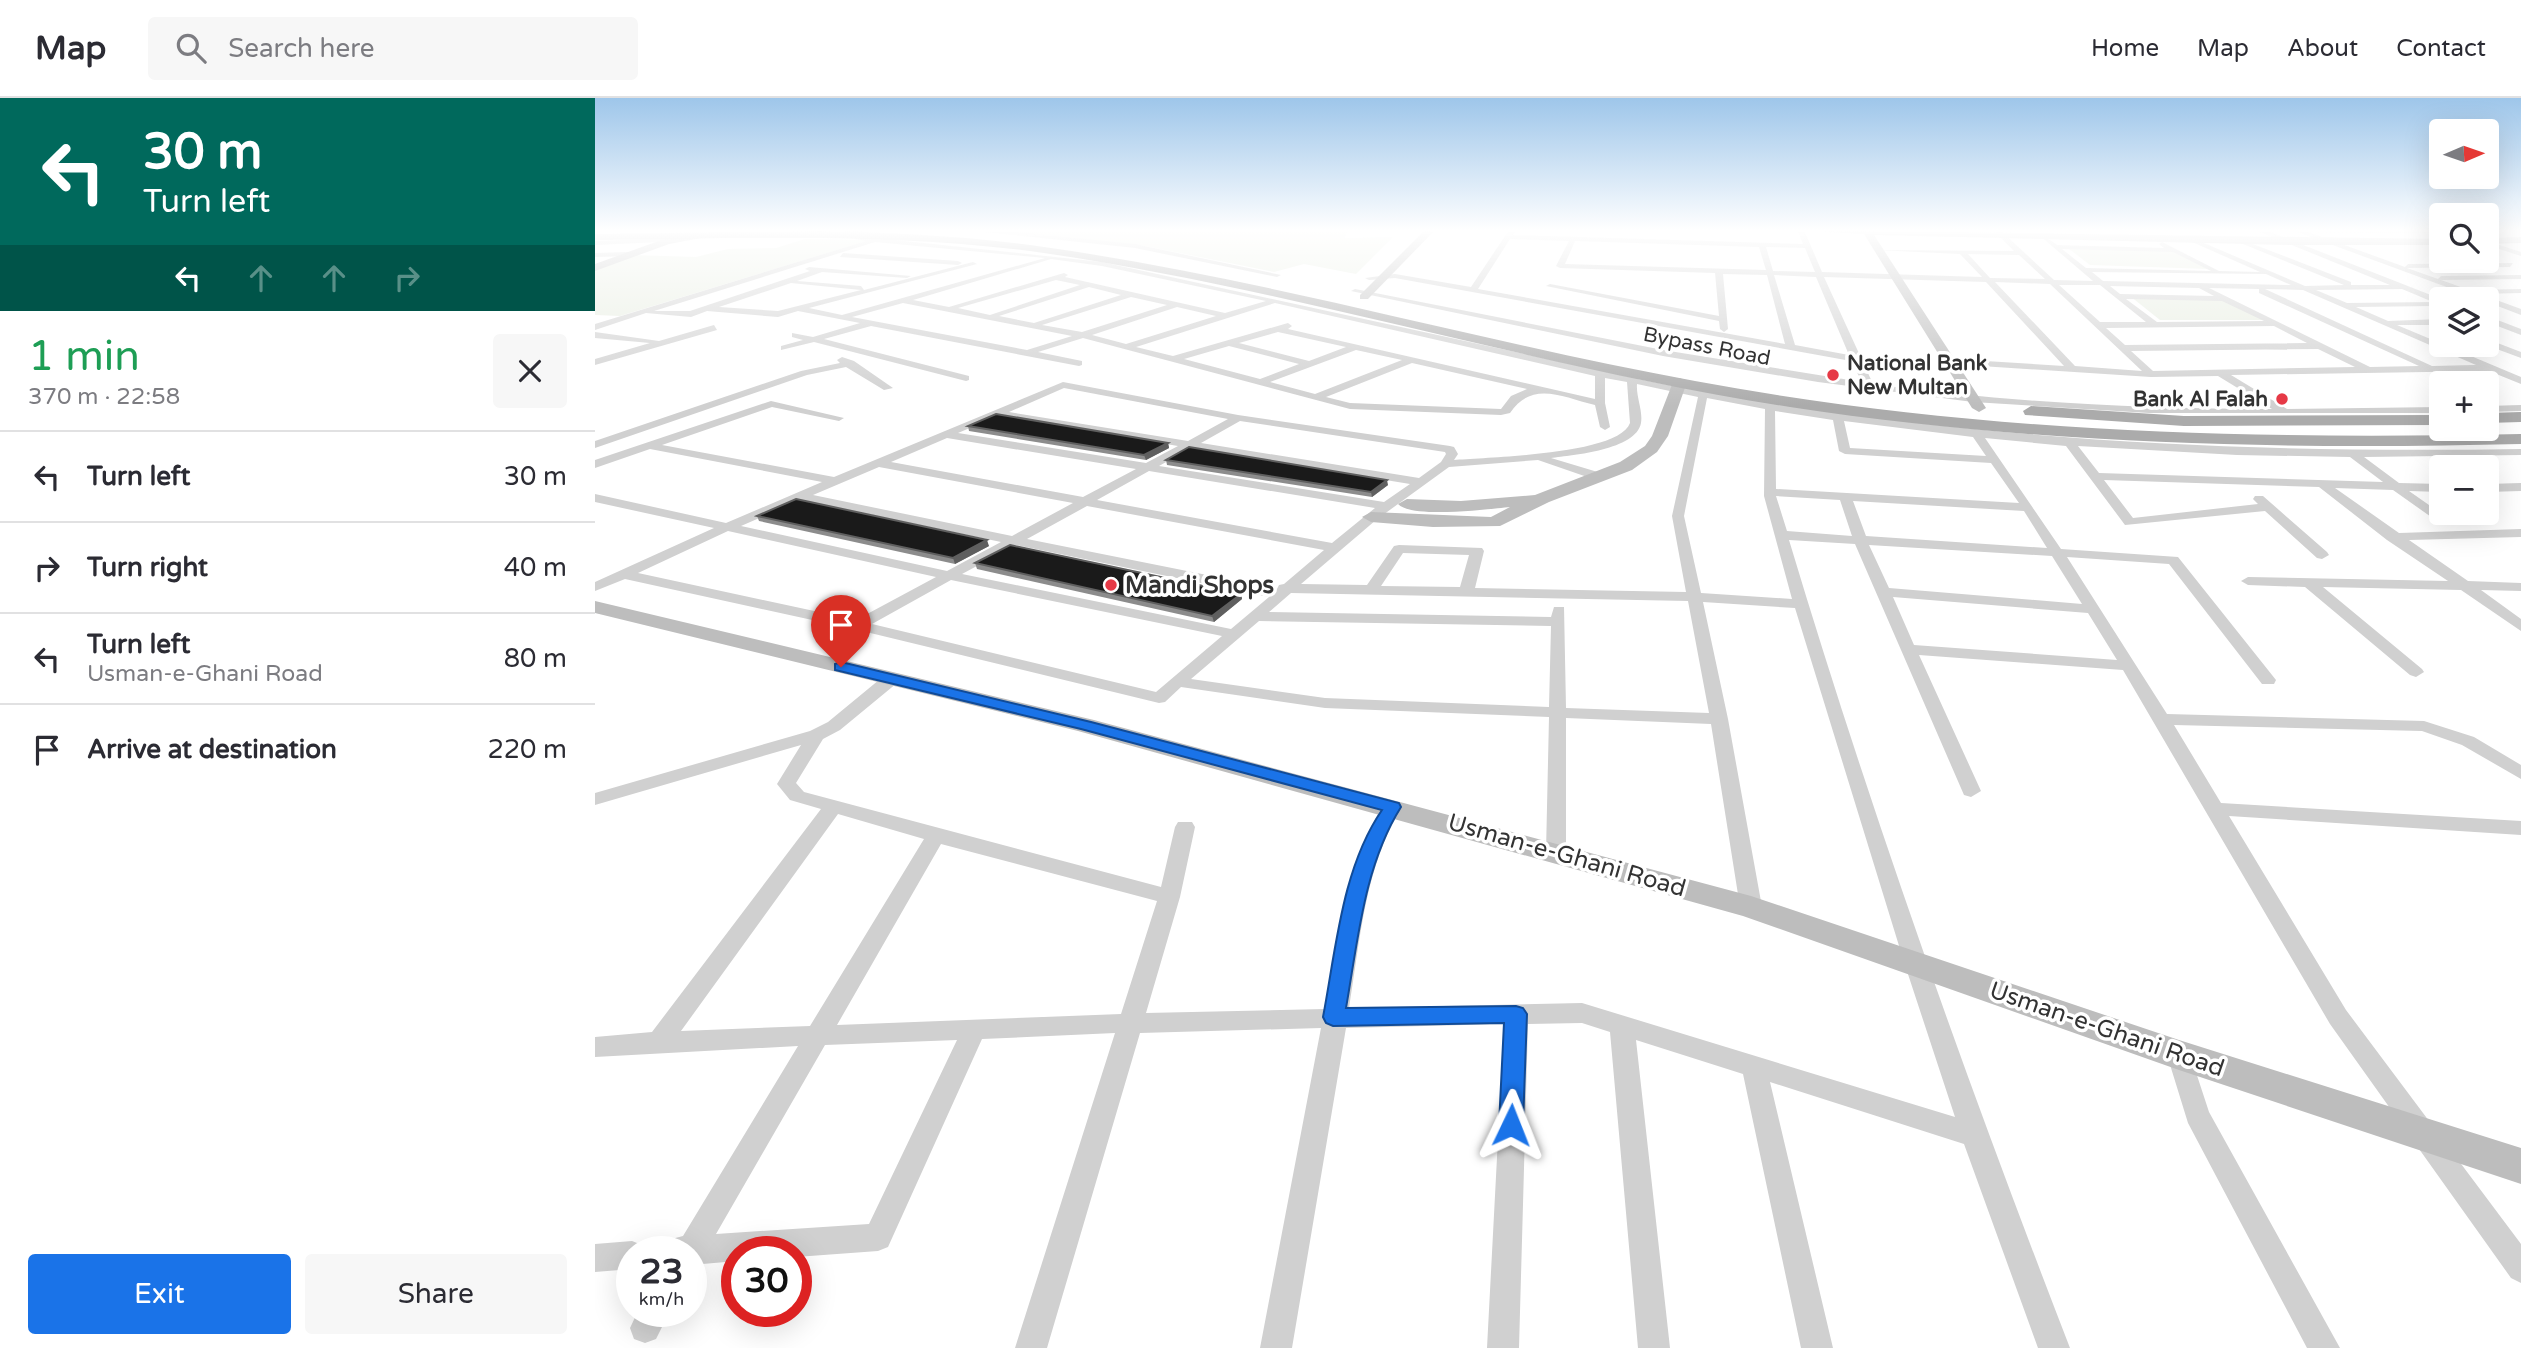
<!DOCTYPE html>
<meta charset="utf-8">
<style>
body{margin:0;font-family:"Varela Round",sans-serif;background:#f7f7f7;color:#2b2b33;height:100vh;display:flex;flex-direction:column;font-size:26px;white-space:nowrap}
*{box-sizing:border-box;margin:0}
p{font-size:23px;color:#7c7c81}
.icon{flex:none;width:38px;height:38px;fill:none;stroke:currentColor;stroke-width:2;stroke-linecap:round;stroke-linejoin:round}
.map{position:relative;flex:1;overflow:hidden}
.panel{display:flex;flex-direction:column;background:#fff;width:595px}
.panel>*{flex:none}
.banner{background:#00695c;color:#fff;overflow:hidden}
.needle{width:46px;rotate:88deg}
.fabs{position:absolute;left:1834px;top:21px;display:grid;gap:14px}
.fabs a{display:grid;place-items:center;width:70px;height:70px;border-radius:7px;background:#fff;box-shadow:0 7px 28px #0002;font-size:35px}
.speed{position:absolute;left:21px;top:1138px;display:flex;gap:14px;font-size:35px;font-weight:700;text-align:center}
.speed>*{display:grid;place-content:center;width:91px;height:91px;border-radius:50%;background:#fff;box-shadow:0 7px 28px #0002;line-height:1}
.speed small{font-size:18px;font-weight:400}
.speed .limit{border:10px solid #d22;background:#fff;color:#111}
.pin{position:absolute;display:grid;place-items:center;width:60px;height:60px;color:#fff;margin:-72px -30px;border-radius:50% 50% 50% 0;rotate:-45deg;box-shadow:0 0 7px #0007}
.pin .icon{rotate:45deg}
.me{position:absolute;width:77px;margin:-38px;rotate:2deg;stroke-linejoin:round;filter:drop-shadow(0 0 5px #0008)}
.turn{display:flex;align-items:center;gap:24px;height:147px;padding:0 28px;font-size:32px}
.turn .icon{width:91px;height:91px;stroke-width:2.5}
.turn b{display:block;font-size:49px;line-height:60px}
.lanes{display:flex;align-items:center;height:66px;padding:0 28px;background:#0003;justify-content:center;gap:35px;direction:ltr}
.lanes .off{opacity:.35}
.round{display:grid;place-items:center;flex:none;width:74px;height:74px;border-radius:7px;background:#f7f7f7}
.overview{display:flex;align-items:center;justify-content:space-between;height:119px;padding:0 28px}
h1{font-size:42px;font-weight:600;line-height:52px;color:#1e9e55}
.button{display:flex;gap:14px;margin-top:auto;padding:14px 28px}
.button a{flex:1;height:80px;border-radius:7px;background:#1a73e8;color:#fff;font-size:28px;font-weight:600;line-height:80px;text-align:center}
.button a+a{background:#f7f7f7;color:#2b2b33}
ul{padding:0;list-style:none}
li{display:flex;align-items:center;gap:21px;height:91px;padding:0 28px;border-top:2px solid #e1e1e2}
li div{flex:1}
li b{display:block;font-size:26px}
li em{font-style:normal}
header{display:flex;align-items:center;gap:42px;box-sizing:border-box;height:98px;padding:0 35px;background:#fff;border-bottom:2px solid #e1e1e2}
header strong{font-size:33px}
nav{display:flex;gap:38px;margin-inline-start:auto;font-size:24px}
.search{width:490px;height:63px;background:#f7f7f7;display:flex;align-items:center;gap:18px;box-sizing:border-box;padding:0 24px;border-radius:7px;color:#7c7c81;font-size:26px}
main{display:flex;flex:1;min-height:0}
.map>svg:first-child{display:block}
</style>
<header>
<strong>Map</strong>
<div class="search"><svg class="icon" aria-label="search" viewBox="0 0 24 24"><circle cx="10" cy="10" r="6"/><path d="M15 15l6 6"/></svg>Search here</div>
<nav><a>Home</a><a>Map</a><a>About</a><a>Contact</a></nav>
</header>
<main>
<section class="panel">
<div class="banner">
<div class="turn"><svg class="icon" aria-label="left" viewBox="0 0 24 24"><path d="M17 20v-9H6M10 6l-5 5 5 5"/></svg><div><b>30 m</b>Turn left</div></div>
<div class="lanes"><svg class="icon" aria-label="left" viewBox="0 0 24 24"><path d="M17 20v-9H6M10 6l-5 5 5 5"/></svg><svg class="icon off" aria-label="ahead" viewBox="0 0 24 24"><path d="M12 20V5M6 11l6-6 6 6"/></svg><svg class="icon off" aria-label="ahead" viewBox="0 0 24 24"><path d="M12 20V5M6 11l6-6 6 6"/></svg><svg class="icon off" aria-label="right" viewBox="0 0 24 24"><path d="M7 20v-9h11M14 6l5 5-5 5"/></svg></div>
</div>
<div class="overview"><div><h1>1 min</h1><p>370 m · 22:58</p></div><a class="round"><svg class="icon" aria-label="close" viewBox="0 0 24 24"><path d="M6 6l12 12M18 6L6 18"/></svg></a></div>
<ul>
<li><svg class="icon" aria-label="left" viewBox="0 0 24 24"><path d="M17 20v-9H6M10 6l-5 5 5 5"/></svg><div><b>Turn left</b></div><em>30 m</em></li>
<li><svg class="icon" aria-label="right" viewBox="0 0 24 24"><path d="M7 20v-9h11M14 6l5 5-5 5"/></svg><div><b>Turn right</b></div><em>40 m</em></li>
<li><svg class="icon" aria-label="left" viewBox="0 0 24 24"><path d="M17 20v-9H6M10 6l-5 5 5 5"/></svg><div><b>Turn left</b><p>Usman-e-Ghani Road</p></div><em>80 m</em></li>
<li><svg class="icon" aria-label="arrive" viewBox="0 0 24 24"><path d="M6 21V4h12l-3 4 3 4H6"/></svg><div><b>Arrive at destination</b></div><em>220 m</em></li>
</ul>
<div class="button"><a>Exit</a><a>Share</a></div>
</section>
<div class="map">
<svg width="1926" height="1250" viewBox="0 0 1926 1250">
<rect width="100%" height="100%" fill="#fff"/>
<g fill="#e6ecdf">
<polygon points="752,132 750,140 798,139 761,176 709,166 679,174 550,148 389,133"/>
<polygon points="210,141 275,142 25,218 0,217 0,172 37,157 101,159 133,151 181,150"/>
<polygon points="1473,150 1578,152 1614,171 1495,167"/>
<polygon points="1535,198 1629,200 1674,222 1565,222"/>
</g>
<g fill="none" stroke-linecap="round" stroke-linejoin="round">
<g fill="#d0d0d0" fill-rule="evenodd">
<polygon points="371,132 400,132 540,146 686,177 682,179 540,150"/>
<path d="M914,132H921L918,137L1208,146L1203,133L1209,132L1227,174L1387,179L1365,156L1281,152L1419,153L1398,132H1405L1459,182L1498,183L1444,137H1448L1462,147L1569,150L1564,146L1567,144L1624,173L1665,174L1595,143L1597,140L1710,188L1749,187L1643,144L1645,141L1756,184V187H1795L1660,132H1670L1846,201V206L1839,208L1761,209L1793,223L1846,221V227H1802L1926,279V286L1894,273L1636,277L1692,311L1846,309V315H1554L1378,304L1223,284L1068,258L756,193L760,191L1068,252L1267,284L1256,263L800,180L774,182L770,180L800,176L876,189ZM915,141L974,143L961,168L965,170L1120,175L1124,218L955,186L951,188L1124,223L1125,231L1129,234L1133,231L1128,176L1172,177L1190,246L883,191ZM980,143L1164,149L1171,172L970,166ZM1171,149L1210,150L1220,174L1178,173ZM1467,151L1578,154L1616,173L1491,170ZM1373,156L1424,157L1450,181L1395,180ZM1497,174L1671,176L1696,187L1508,183ZM1179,177L1221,179L1254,257L1200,247ZM1229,179L1391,184L1469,268L1358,261L1355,262V266L1556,279L1623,278L1677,311C1544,311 1410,304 1278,286ZM1400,184L1455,186L1547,273L1480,268ZM1464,187H1505L1551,224H1505ZM1515,188L1604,190L1619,198L1525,196ZM1614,190L1664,191V195L1824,268L1775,269ZM1670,191L1708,192L1881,267L1837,268ZM1807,191L1838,204L1752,205L1721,192ZM1531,201L1627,203L1669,223L1562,224ZM1679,228L1712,245L1530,247L1511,230ZM1723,251L1760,269L1558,273L1536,253Z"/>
<polygon points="1697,132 1708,132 1810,169 1813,166 1918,165 1915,169 1812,170 1843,181 1846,178 1926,177 1926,181 1846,182 1874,192 1926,191 1926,195 1885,196 1926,211 1926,217 1892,204 1892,201 1884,201"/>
<polygon points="1846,132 1846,135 1716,134 1717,132"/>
<path d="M262,138L507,164L1003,272L1034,279L1041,272L1046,275L1043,281C1334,340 1629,356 1926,351V357L1769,359L1804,385L1846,386V394L1814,393L1844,414V420L1839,421L1798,392L1740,390L1804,435L1926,431V439L1814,442L1873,483L1926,485V493L1886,492L1926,521V533L1866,492L1728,489L1827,571L1829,574L1821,579L1815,577L1710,489L1653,487L1646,483L1653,479L1853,483L1792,442L1724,389L1509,382L1538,420L1663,406L1658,401L1660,398H1668L1732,454L1734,457L1727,461L1722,460L1670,413L1530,427L1471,348L1390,340L1466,451L1583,459L1681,582L1679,586H1667L1574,466L1472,459L1572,616L1829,623L1879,639L1926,667V681L1867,647L1827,633L1579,627L1626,705L1926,723V737L1634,718L1751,912L1926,1146V1185L1916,1180L1735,926L1528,572L1324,557L1386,693L1376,699L1369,697L1260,446L1194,442C1276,715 1372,984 1475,1250H1443L1369,1046L1175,984L1238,1250H1206L1148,976L1041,942L1075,1250H1043L1015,934L987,925L933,926L924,1250H892L909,926L751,930L697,1250H665L726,930L545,935L452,1250H420L520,935L387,941L293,1149L283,1153L201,1159V1153H142V1163L96,1167V1153H65L69,1143L88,1138L203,948L0,959V939L57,934L226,711L195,702L182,686L206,647L0,707V695L215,633L233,624L290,577H302L304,581L302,585L245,632L228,641L201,685L209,694L566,789L580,729L583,724H597L600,729L585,799L551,915L730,911C743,840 750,766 790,705L797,703L807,709C770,768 765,843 754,910L987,905L1360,1019L1309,864L1200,510L1108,504L1133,621L1167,809L1164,815L1156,817L1148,815L1145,809L1116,626L971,620V754L968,759H954L951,754L954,619L730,610L586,589L570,604L564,605L263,532L30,481L0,493V484L119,430L0,404V396L131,425L227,384L55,351L0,370V362L176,303L249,320L244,323L177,309L67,347L239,379L468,284L643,317L855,348L859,349L863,356L859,362C891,359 1024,357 1035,325L1032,284L1010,280V305L1015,329L1010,332L1005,329L1000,307C967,299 937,282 915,315L906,317L755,311L488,240L443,254L487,263V267L484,268L276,228L229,241L374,278V282L371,283L219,244L186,252V248L208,242L197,239V235L218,239L265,225L203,213L183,219L112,213L96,219L51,215L0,232V226L271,143L260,141ZM280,144L450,160L247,217L214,210L382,166L378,164L269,192L266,188L202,183L227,174L312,180L316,178L214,169L210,171L215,173L95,213H59ZM456,161L507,168L671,203L630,215L470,179L473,177L469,175L354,209L318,202ZM461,182L485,187L395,217L363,210ZM196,185L266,192L183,213L124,209ZM494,189L526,197L439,225L404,218ZM536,199L572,207L487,234L447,227ZM308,205L477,238L432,252L257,219ZM680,205L1000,278V301L693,231L697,228L693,225L578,258L541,249ZM582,209L621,218L531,246L497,237ZM683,234L751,249L714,263L644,245ZM634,248L704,266L665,281L589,261ZM761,252L807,262L720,296L675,284ZM817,265L932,291L916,298L906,311L755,305L731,299ZM1042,286L1103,299L1077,418L1091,494L880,490L889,453L887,450L804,447L799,448L772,487L706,486L781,422L854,369L943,362L998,381H1006V375L956,360C978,357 1041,352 1046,325C1048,312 1041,299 1042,286ZM469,290L633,321L593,343L414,314ZM1112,300L1170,311L1169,398L1197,501L1106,495L1089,418ZM1180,313L1238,322L1244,353L1250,356L1396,365L1424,405L1181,391ZM403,318L583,348L551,365L363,335ZM645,323L850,354L851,356L846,364L824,380L606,345ZM1249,323L1378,339L1391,358L1255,350ZM352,340L541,371L488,399L296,364ZM1483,348L1642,357L1755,359L1788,384L1504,375ZM596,350L815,386L789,404L564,368ZM284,369L478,405L417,438L218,397ZM554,373L780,410L737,445L502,402ZM1181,398L1245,402L1257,438L1192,433ZM206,402L406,444L352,473L146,428ZM1258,403L1429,413L1452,450L1271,438ZM492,408L729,452L689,486L684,487L682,491L432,441ZM133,433L341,479L261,522L43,475ZM421,447L674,499L636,531L367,476ZM1274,447L1457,458L1487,506L1294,490ZM808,455L874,457L865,489L786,488ZM356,482L627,538L561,594L277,526ZM696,495L1093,503L1114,615L971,610L969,509H959L956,519L674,514ZM1298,499L1493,515L1522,562L1319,547ZM664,523L956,528L954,609L730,600L596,581ZM243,716L329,741L215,928L86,933ZM346,746L562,803L526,916L242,927ZM362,942L274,1126L121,1136L230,947Z"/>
<polygon points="84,140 86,143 0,147 0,143"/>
<polygon points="1892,143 1926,154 1926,158 1892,147"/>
<polygon points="35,154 38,158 0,159 0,155"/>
<polygon points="248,155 363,163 367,165 363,167 245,159"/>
<polygon points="1892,218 1926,231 1926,237 1892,224"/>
<polygon points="119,227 122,232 0,267 0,261 55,245 0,240 0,234 64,243"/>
<polygon points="1892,241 1926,254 1926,260 1891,247"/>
<polygon points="247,259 259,263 298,290 289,292 251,269 212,277 0,350 0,343 206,273 245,265 242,262"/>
<polygon points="1926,307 1926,313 1892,314 1892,308"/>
<polygon points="1926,385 1926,393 1892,394 1892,386"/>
<polygon points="1584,947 1593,950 1614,1014 1745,1250 1712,1250 1593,1025 1572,957 1575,950"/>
<polygon points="37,1143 47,1147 50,1153 37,1153 37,1171 0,1174 0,1146"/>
<polygon points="43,1213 75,1213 61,1241 50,1245 39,1241 35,1230"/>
</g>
<g fill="#bdbdbd" fill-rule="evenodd">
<polygon points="250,132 276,132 251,138 246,135"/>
<polygon points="830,132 840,132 773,201 765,201 765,197"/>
<polygon points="1197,132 1846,141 1846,147 1693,147 1279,137 1391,310 1384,314 1377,310 1269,136"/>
<polygon points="103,135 106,140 74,146 0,173 0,166 69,141"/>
<polygon points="1926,139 1926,145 1892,146 1892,140"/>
<path d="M1085,280L1092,284L1073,338L1062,354L1037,372L954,404L905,428L838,429L776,424L767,419L776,414L896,419L915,409C894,411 817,421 803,406L812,401L866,403L940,397L1025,364L1050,348L1057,338L1078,284Z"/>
<polygon points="0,503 499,622 1156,798 1584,942 1926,1050 1926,1086 1584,972 1148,818 483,633 0,515"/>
</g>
<g fill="#ababab" fill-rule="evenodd">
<path d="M225,133C300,135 374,138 449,149C668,180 882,243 1100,283C1372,334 1650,342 1926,336V346C1682,352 1437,346 1195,309C944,270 700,192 449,155C300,134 150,140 0,142V136Z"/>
<polygon points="1436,308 1589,318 1846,317 1846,327 1589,328 1430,317 1428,313"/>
<polygon points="1926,314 1926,324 1892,325 1892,315"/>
</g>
</g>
<g fill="#8c8c8c">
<polygon points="373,328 573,345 574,350 551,362 374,333"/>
<polygon points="571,362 793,387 777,399 572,367"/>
<polygon points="162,418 394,448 360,466 164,423"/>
<polygon points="380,465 646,496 647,501 619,524 382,471"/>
</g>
<g fill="#5f5f5f">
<polygon points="573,345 574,350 551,362 549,357"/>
<polygon points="792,382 793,387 777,399 776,394"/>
<polygon points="392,442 394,448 360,466 358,460"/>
<polygon points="646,496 647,501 619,524 617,518"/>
</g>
<g fill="#1a1a1a" stroke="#5f5f5f" stroke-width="2">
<polygon points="401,316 573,345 549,357 373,328"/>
<polygon points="594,349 792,382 776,394 571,362"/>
<polygon points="201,401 392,442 358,460 162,418"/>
<polygon points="415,447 646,496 617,518 380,465"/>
</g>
<linearGradient id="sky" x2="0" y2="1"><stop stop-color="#9ec6ea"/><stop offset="0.43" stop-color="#fff"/><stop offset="1" stop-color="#fff" stop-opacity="0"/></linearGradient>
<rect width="1926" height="308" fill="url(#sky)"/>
<path fill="#1a73e8" stroke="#114b97" stroke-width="2" d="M246,564L496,624L804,705L806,709C769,768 763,842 751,910L921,908L928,910L932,916L928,1027L925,1035L916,1038L908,1035L904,1027L909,925L738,928L731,925L728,919C741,851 747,770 787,712L486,631L240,572V566Z"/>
<g fill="#e63946" stroke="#fff" stroke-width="2.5">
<circle cx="1238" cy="277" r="7"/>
<circle cx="1687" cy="301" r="7"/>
<circle cx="516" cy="487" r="7"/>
</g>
<g text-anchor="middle" stroke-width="7" stroke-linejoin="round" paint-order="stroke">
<g font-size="21" fill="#333" stroke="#fff">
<text transform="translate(1112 248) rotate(11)" y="7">Bypass Road</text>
</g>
<g font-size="21" font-weight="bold" fill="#333" stroke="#fff" text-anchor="start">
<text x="1252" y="272">National Bank<tspan x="1252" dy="24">New Multan</tspan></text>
<text x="1673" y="308" text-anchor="end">Bank Al Falah</text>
</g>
<g font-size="24" font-weight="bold" fill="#333" stroke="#fff" text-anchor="start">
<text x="530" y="495">Mandi Shops</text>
</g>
<g font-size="24" fill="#333" stroke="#fff">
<text transform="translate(972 757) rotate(16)" y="8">Usman-e-Ghani Road</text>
<text transform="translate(1512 931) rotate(19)" y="8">Usman-e-Ghani Road</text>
</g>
</g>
</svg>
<div class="fabs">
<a><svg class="needle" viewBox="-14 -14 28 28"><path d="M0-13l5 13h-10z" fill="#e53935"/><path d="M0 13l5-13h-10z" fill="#7c7c81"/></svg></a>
<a><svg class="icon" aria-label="search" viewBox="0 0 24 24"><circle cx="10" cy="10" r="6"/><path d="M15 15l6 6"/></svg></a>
<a><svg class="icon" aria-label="layers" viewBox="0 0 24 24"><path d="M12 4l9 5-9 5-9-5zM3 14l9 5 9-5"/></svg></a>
<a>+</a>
<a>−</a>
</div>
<div class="speed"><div>23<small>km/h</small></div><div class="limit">30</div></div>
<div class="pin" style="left:246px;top:569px;background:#d93025"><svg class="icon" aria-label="arrive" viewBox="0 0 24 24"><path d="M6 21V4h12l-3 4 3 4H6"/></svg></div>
<svg class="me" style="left:916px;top:1027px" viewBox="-20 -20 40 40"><path d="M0-17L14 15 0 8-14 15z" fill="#1a73e8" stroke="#fff" stroke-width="4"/></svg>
</div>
</main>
